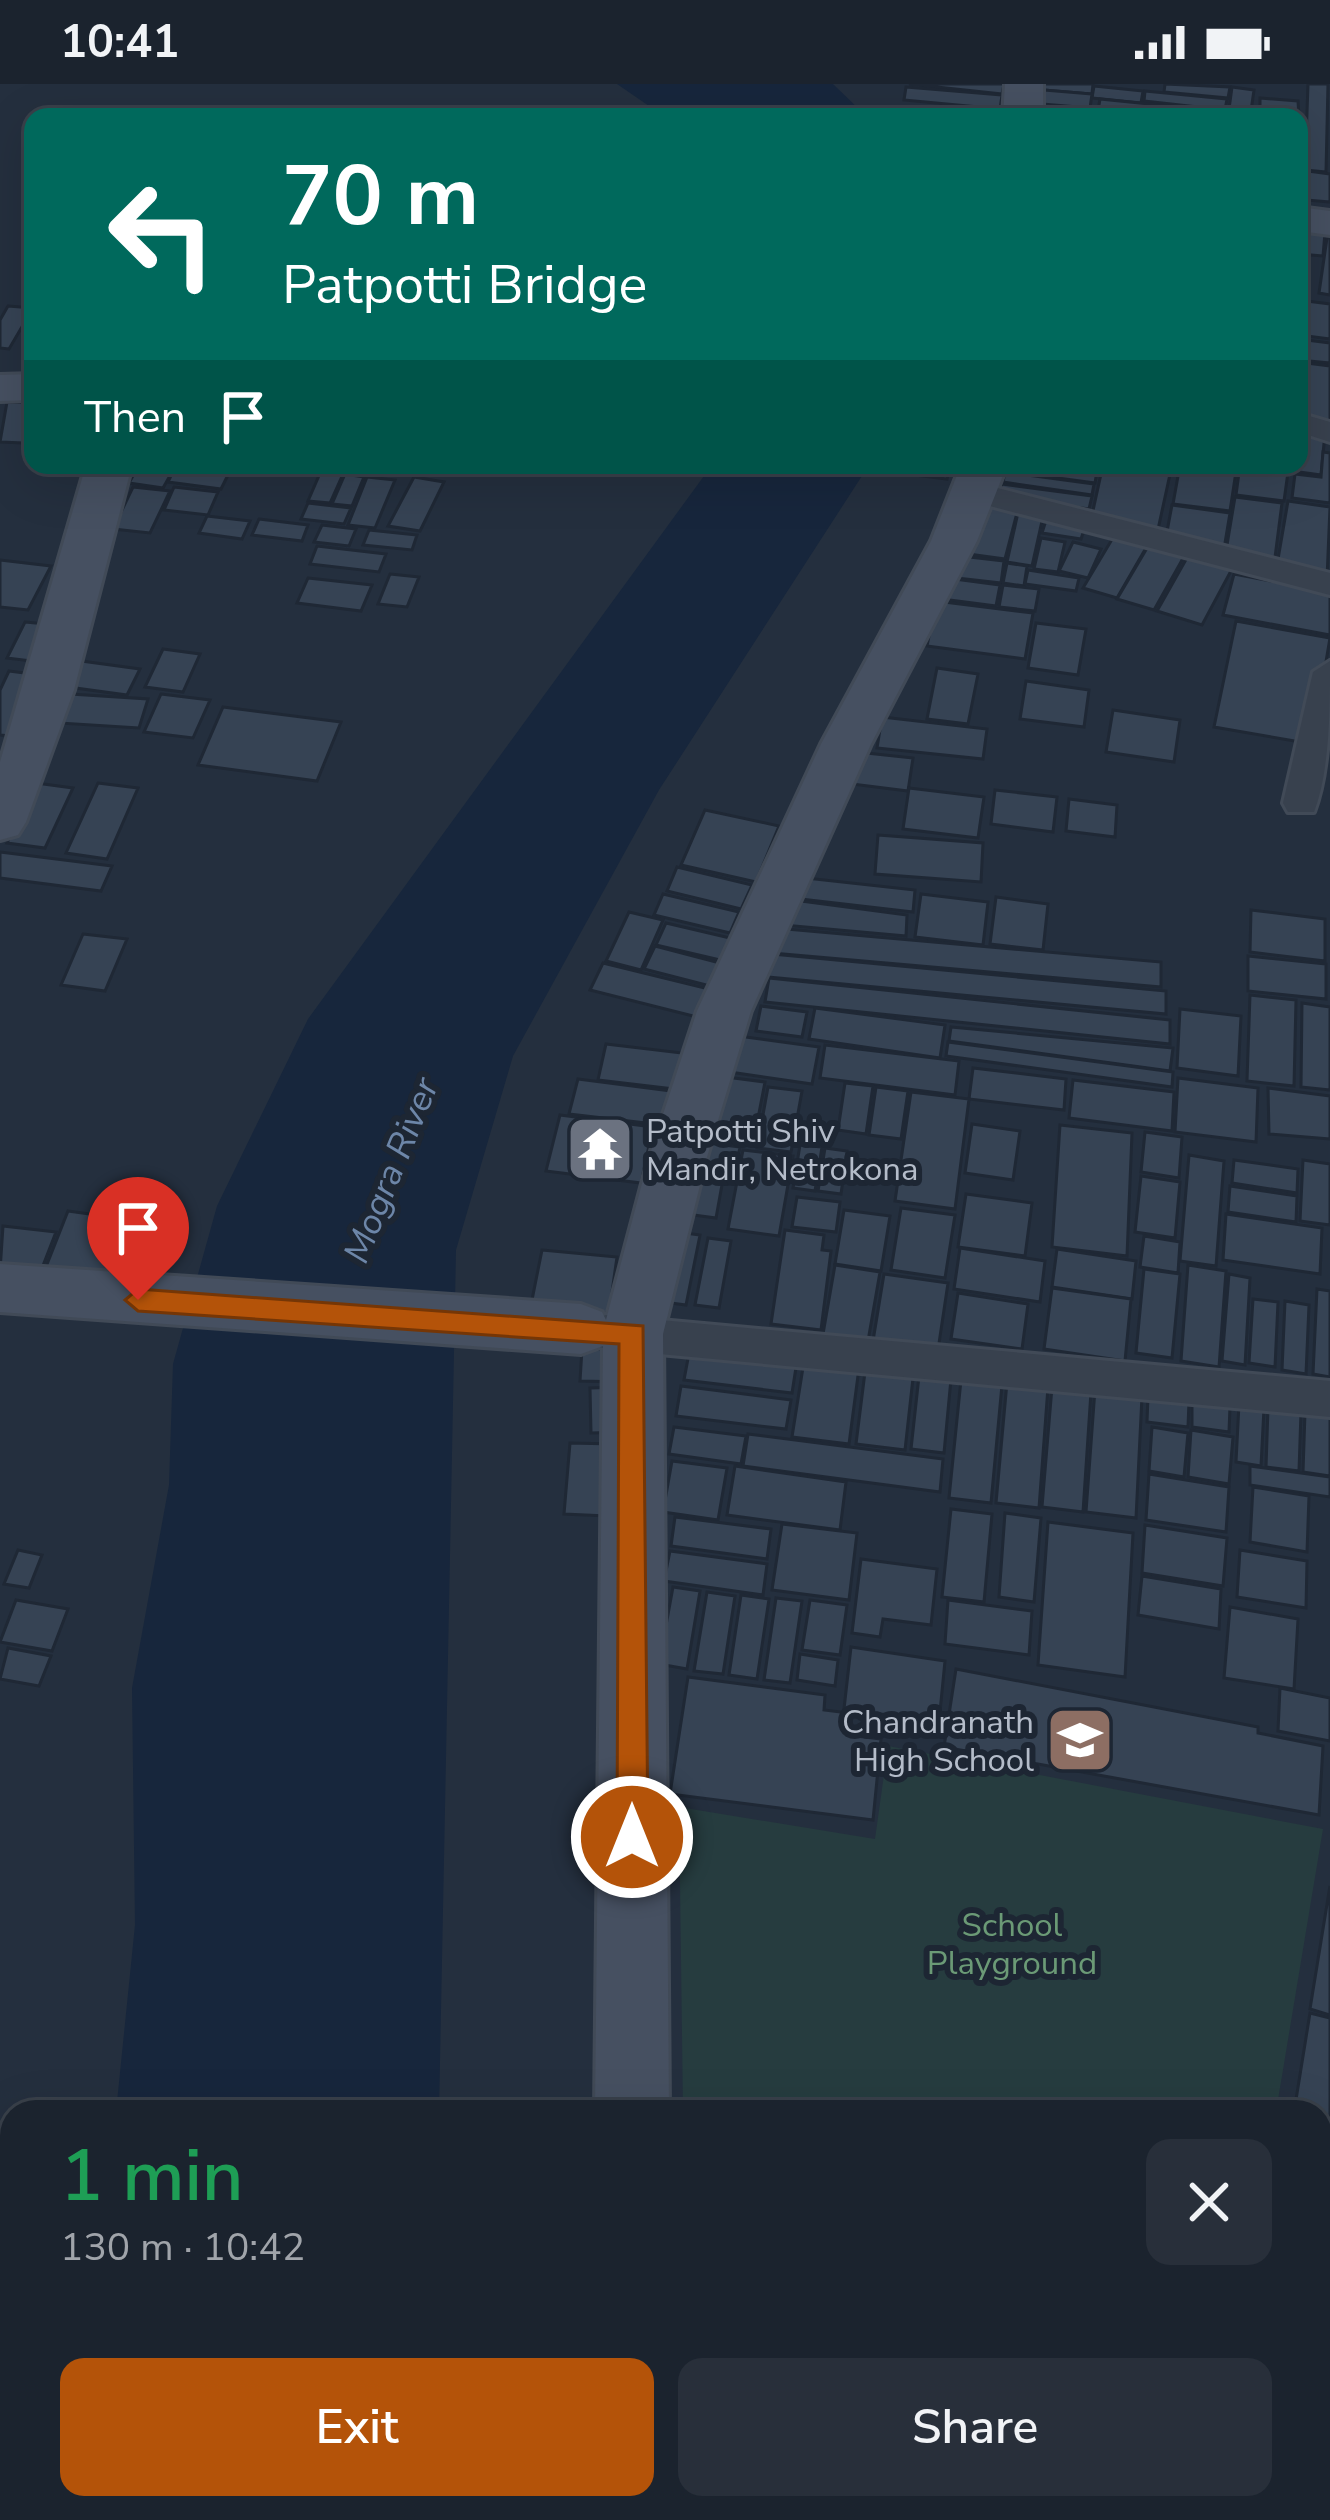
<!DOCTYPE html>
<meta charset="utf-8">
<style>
body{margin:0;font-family:"Nunito Sans",sans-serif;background:#282f3a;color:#f1f3f6;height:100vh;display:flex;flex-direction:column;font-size:45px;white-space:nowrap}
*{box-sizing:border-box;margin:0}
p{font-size:39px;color:#a0a4aa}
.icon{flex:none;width:66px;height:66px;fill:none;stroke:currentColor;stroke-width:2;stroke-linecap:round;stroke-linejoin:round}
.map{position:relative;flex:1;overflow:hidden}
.side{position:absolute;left:0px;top:2016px;width:1332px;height:420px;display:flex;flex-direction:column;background:#1b232e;border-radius:36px 36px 0 0;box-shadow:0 12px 48px #0002,0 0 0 3px #39404a}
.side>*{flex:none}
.top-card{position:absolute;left:24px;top:24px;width:1284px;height:366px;border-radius:24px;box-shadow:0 12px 48px #0002,0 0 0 3px #39404a;background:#00695c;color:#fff;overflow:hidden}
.pin{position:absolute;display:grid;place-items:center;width:102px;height:102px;color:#fff;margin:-123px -51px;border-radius:50% 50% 50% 0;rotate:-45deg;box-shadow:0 0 12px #0007}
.pin .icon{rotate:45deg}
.me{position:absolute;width:132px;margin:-66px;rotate:0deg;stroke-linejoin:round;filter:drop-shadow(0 0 9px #0008)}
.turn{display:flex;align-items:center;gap:42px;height:252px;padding:0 60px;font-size:54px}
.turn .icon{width:156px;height:156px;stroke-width:2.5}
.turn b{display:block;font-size:84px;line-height:102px}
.then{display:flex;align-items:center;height:114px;padding:0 60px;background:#0003;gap:24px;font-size:45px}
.round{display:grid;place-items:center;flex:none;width:126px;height:126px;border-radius:24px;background:#282f3a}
.summary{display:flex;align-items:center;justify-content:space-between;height:204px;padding:0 60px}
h1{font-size:72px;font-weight:600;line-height:90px;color:#1e9e55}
.action{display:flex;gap:24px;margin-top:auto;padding:24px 60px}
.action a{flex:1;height:138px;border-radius:24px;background:#b45309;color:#fff;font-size:48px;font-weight:600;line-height:138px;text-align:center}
.action a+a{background:#282f3a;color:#f1f3f6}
.status{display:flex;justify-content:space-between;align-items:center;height:84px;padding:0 60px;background:#1b232e;direction:ltr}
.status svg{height:33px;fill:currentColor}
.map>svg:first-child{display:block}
</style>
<div class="status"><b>10:41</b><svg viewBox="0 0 49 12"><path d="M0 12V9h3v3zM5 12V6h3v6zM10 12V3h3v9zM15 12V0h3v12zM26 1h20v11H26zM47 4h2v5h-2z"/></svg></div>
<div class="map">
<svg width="1330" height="2436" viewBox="0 0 1330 2436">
<rect width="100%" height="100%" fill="#242f3e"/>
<polygon fill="#263c3f" points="888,1662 1323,1745 1276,2028 683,2028 679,1723 875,1755"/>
<g fill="#17263c">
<polygon points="617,0 833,0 867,33 665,33"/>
<polygon points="712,381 869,381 659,706 513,972 456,1166 439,2028 116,2028 135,1841 132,1604 169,1401 173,1280 217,1122 308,935"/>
<polygon points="74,2424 392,2424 390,2436 73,2436"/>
</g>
<g fill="#364354" stroke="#1f2835" stroke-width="3">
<polygon points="909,0 1004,0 1002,10"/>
<polygon points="1044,0 1093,0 1092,10 1043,6"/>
<polygon points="1165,0 1230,3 1228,14 1164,8"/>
<polygon points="1308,0 1328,0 1326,88 1305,86"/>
<polygon points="1094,2 1143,7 1141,19 1092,14"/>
<polygon points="906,3 1002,11 1000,25 904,16"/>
<polygon points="1232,3 1254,6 1251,27 1229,25"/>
<polygon points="1044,6 1092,10 1090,24 1042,20"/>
<polygon points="1145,7 1227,15 1225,26 1144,17"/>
<polygon points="1260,14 1298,17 1299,33 1260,33"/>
<polygon points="1100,15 1248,30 1248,33 1098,27"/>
<polygon points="1042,21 1096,25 1095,33 1040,33"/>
<polygon points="1308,87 1330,90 1330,118 1306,116"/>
<polygon points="1299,146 1325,149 1323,172 1299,170"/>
<polygon points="1328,147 1330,147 1330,211 1319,209"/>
<polygon points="1299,216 1330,220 1330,255 1299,251"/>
<polygon points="8,222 33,224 9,265 0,264 0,236"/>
<polygon points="1299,255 1330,259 1330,279 1299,276"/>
<polygon points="1299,278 1330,282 1330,343 1299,334"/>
<polygon points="7,318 33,319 24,359 0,358"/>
<polygon points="1299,346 1325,349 1321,391 1292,387 1292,381 1299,381"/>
<polygon points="1323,368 1330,369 1330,419 1292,414 1295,390 1321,393"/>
<polygon points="139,381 176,381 163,404 129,399"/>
<polygon points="176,381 233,381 221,405 168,398"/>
<polygon points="909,381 950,381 947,395 907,390"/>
<polygon points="1008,381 1054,381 1097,387 1095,399 1006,387"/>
<polygon points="1103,381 1172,381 1157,450 1092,431"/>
<polygon points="1180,381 1237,381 1230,427 1173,420"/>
<polygon points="1240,381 1289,381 1284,417 1236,411"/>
<polygon points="321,387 343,390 330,419 308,417"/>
<polygon points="1005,388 1094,400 1092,411 1003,398"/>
<polygon points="345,390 364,393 352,422 332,420"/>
<polygon points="367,393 395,396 375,444 348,441"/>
<polygon points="414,393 444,398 420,447 388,442"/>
<polygon points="1002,400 1092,412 1089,425 998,413"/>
<polygon points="133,403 170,407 150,449 113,445"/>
<polygon points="174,403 218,408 208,431 164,426"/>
<polygon points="1235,413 1282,419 1274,481 1226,467"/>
<polygon points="1288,417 1330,423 1327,495 1277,481"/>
<polygon points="975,418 1018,425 1005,475 961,469"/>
<polygon points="308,419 351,424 344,440 301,435"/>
<polygon points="1172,421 1230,429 1224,465 1166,453"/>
<polygon points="1019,424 1044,428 1032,482 1007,478"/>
<polygon points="207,432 250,437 242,455 199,449"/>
<polygon points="1047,433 1086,440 1081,455 1042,449"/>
<polygon points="259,435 308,441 302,457 252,451"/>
<polygon points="322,441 356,445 349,462 314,458"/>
<polygon points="369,446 417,451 412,466 363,461"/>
<polygon points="1117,447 1150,457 1117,514 1083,504"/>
<polygon points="1041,454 1065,458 1058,488 1034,485"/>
<polygon points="1073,458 1101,465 1088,494 1059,487"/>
<polygon points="1150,459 1186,469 1154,526 1117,515"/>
<polygon points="317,462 386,470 379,488 310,480"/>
<polygon points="952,471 1004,477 1001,499 948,493"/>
<polygon points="1188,472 1232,485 1202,541 1157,527"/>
<polygon points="0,476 51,482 28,526 0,523"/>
<polygon points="1007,479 1027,482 1024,502 1003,499"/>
<polygon points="1028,486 1079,494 1076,507 1025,500"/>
<polygon points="390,490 419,493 407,523 378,520"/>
<polygon points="1234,490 1330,508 1330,551 1223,531"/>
<polygon points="308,494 372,501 361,527 297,519"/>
<polygon points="947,494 1000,501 996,522 942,515"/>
<polygon points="1003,501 1039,505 1035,527 999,523"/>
<polygon points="936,517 1033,529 1025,575 927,562"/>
<polygon points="1236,537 1330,554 1312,660 1214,643"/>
<polygon points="25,538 57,541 39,578 7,574"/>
<polygon points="1036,539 1086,545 1078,591 1028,584"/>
<polygon points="163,565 200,570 183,608 145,603"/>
<polygon points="74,576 140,585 127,611 61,602"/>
<polygon points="937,584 978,590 968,640 927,635"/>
<polygon points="9,587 40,591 10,652 0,651 0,606"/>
<polygon points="1026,597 1089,606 1084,643 1020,635"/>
<polygon points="70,610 148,615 139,644 59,639"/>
<polygon points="161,610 210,616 193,654 144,648"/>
<polygon points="223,623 341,638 317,697 198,681"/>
<polygon points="1113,626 1180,636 1174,678 1106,668"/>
<polygon points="882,633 987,645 983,675 877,664"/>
<polygon points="857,668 913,674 908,707 852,700"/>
<polygon points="36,699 73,704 45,764 7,759"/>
<polygon points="98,699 138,704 107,775 66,769"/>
<polygon points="909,704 984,713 978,754 903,745"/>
<polygon points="995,706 1057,713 1053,748 991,740"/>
<polygon points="1069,715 1117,721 1115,753 1066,747"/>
<polygon points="705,726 779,742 756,798 681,781"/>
<polygon points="878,751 983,759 981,798 875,790"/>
<polygon points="0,768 112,782 101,807 0,794"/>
<polygon points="677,783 752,801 741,825 667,807"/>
<polygon points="797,793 915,806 913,828 792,814"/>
<polygon points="663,810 739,828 730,849 654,831"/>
<polygon points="921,810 988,818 983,861 915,853"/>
<polygon points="996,813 1048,820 1043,866 990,860"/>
<polygon points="786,815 907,831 906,852 783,841"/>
<polygon points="1251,826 1325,835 1325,877 1250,868"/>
<polygon points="629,828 663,836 641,886 606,877"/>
<polygon points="666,839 730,854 720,876 656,861"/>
<polygon points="775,844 1161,878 1161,903 772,869"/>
<polygon points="83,850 127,855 105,907 61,901"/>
<polygon points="655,862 720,879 710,902 644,885"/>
<polygon points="772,870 1166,907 1166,930 768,893"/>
<polygon points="1248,872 1326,880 1326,915 1248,907"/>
<polygon points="603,879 709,905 697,933 590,906"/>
<polygon points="769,894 1170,936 1170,960 765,918"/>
<polygon points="1250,911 1296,916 1294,1002 1247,997"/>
<polygon points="1302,919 1330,923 1330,1006 1301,1003"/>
<polygon points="761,922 807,928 802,953 756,947"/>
<polygon points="815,924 945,941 940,974 809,955"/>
<polygon points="1180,925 1241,932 1238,992 1177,984"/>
<polygon points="951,943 1173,964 1170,987 949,957"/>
<polygon points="731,951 819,963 812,1000 723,987"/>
<polygon points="948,958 1173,988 1172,1003 946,972"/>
<polygon points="606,960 682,969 674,1005 598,996"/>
<polygon points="825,961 959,977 955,1011 820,994"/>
<polygon points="973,984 1066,995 1064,1026 969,1015"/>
<polygon points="726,993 765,998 753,1060 714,1055"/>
<polygon points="1178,994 1258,1004 1256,1058 1175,1048"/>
<polygon points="578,995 671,1007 663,1041 569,1030"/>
<polygon points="1073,996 1174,1008 1172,1047 1069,1034"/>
<polygon points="845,999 873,1002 866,1050 838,1046"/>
<polygon points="768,1003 802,1007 791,1068 757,1064"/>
<polygon points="876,1003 908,1007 901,1055 869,1051"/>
<polygon points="1268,1004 1330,1012 1330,1055 1269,1050"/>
<polygon points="911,1008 969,1015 955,1125 895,1117"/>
<polygon points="560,1031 653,1043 641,1099 546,1087"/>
<polygon points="972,1040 1020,1047 1013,1096 965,1089"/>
<polygon points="1060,1041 1132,1049 1127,1172 1052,1163"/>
<polygon points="1145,1048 1182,1053 1179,1094 1141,1088"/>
<polygon points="699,1058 740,1063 736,1082 695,1077"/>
<polygon points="800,1061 822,1063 815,1107 793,1104"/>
<polygon points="825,1064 847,1067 841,1110 818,1107"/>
<polygon points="743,1066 793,1072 779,1152 728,1145"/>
<polygon points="1189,1071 1224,1077 1216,1182 1180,1177"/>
<polygon points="1234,1076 1298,1085 1297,1109 1232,1099"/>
<polygon points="1303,1076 1330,1080 1330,1141 1300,1137"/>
<polygon points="695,1081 725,1084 716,1134 686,1130"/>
<polygon points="1141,1092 1180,1098 1175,1154 1135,1148"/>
<polygon points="1230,1102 1297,1112 1296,1138 1228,1128"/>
<polygon points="966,1110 1032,1119 1025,1172 958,1163"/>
<polygon points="797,1113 840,1118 836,1148 792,1143"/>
<polygon points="901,1124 955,1131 945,1194 891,1186"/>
<polygon points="844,1126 890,1132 881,1187 835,1180"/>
<polygon points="68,1127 133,1136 110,1202 42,1193"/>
<polygon points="1226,1130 1322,1144 1320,1190 1223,1176"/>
<polygon points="3,1142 56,1148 39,1192 0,1187"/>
<polygon points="785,1146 824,1151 822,1166 831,1167 821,1246 771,1240"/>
<polygon points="677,1148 700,1151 686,1221 663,1218"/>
<polygon points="1144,1152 1180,1158 1178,1189 1140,1183"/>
<polygon points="134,1153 171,1158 159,1195 121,1190"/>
<polygon points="708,1154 731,1157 719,1224 695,1221"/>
<polygon points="960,1164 1045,1177 1040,1218 954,1205"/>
<polygon points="1057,1165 1136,1177 1132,1215 1052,1203"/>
<polygon points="542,1166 617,1173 609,1229 531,1221"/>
<polygon points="835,1181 880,1188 868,1257 823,1250"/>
<polygon points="1188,1181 1226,1187 1219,1283 1181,1277"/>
<polygon points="1144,1185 1180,1190 1172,1274 1136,1269"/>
<polygon points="884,1190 948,1199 938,1266 873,1257"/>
<polygon points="1229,1190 1250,1194 1245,1281 1222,1277"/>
<polygon points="1052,1204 1131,1215 1125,1277 1044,1265"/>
<polygon points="1317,1205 1330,1207 1330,1293 1313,1290"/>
<polygon points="958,1209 1028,1220 1022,1265 951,1255"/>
<polygon points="1253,1215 1278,1218 1275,1283 1249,1279"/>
<polygon points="1285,1217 1309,1221 1306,1290 1282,1286"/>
<polygon points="690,1264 797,1277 792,1309 684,1296"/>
<polygon points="582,1265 627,1265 626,1298 580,1297"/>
<polygon points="804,1277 859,1284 849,1360 792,1353"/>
<polygon points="865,1288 913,1294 905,1366 856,1360"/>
<polygon points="919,1292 951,1295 944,1369 911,1365"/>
<polygon points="961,1296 1002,1301 991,1419 949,1414"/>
<polygon points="1007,1298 1048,1303 1039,1424 996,1419"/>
<polygon points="681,1302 791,1316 786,1345 676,1332"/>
<polygon points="626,1303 626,1348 591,1349 590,1304"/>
<polygon points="1052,1303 1091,1308 1083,1428 1042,1423"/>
<polygon points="1095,1305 1142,1312 1136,1434 1086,1428"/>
<polygon points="1148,1312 1189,1317 1188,1343 1147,1338"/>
<polygon points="1192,1318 1230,1322 1229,1348 1192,1343"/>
<polygon points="1239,1320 1264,1324 1261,1382 1236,1378"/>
<polygon points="1268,1324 1301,1328 1299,1387 1266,1383"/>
<polygon points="1305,1328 1330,1331 1330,1392 1303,1388"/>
<polygon points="674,1343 746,1352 741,1380 669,1370"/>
<polygon points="1152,1343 1188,1349 1184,1393 1149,1387"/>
<polygon points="1191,1346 1233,1353 1229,1400 1188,1393"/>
<polygon points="748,1350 943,1375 940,1408 743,1382"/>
<polygon points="570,1359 613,1360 607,1432 564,1430"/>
<polygon points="672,1377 727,1384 718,1436 663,1428"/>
<polygon points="735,1382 846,1398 840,1446 727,1431"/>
<polygon points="1250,1382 1330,1393 1330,1413 1250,1401"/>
<polygon points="1149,1390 1229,1403 1226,1448 1146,1436"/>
<polygon points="1253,1403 1309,1412 1307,1468 1250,1458"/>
<polygon points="951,1425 992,1430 984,1518 942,1513"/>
<polygon points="1005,1429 1041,1434 1034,1518 999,1513"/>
<polygon points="675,1433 771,1445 767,1475 671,1462"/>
<polygon points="1048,1438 1133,1449 1125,1593 1038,1581"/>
<polygon points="782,1440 857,1449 849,1516 772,1506"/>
<polygon points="1145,1441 1227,1454 1223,1502 1142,1489"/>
<polygon points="18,1466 42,1471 29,1504 4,1500"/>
<polygon points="1240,1466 1307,1477 1306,1524 1237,1513"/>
<polygon points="670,1467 767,1480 763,1511 664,1497"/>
<polygon points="861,1475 937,1485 931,1541 883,1535 880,1553 852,1549"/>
<polygon points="1142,1492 1221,1505 1219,1545 1138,1531"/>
<polygon points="673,1503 700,1507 687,1585 659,1580"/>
<polygon points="707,1508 735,1512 723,1590 694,1587"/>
<polygon points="741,1511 769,1515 757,1595 729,1591"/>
<polygon points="776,1514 802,1517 790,1599 764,1596"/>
<polygon points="16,1516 68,1525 52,1567 0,1558"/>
<polygon points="810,1516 847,1521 840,1571 802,1566"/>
<polygon points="948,1516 1032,1527 1029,1571 945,1560"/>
<polygon points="1230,1523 1298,1535 1294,1605 1224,1594"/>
<polygon points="851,1563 945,1577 939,1638 844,1625"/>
<polygon points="8,1564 51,1572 39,1602 0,1595"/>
<polygon points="800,1570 838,1576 835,1602 797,1596"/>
<polygon points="956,1585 1258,1643 1258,1649 1323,1662 1319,1731 944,1663"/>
<polygon points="688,1593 825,1611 824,1626 849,1629 847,1651 881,1655 873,1736 670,1710"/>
<polygon points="1280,1604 1330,1614 1330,1657 1278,1647"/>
<polygon points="1330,1802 1330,1931 1310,1925"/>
<polygon points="1310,1929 1330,1934 1330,2096 1320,2093 1320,2028 1294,2028"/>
<polygon points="1320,2122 1330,2124 1326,2398 1320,2396"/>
<polygon points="679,2424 915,2424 914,2436 678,2436"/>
<polygon points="934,2424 1310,2424 1310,2436 933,2436"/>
</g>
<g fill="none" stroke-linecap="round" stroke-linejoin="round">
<defs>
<g id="street">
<polygon points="1299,329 1330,338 1330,358 1299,348"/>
<polygon points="974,398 1330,489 1330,511 963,415 958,408 963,401"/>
<path d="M1330,577C1330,624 1330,686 1314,728H1288L1283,719L1313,588Z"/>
<polygon points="606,1231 1330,1297 1330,1333 606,1265 591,1260 585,1248 591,1236"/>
</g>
<g id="secondary">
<polygon points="1005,0 1043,0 1043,33 1003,33"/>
<polygon points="1299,123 1330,127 1330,151 1299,147"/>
<polygon points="33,290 33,316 0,317 0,291"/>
<polygon points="86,381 132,381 74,606 26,738 18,751 0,756 0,678"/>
<polygon points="961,381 1007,381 977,457 871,660 751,927 707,1073 663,1250 669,2028 595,2028 603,1262 581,1270 0,1228 0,1180 581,1220 602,1228 606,1236 649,1073 697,927 821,660 931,457"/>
<polygon points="578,2424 658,2424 658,2436 576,2436"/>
</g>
</defs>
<use href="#street" stroke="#414a57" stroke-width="6"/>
<use href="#secondary" stroke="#414a57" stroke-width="6"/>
<use href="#street" fill="#38414e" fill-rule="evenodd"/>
<use href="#secondary" fill="#465061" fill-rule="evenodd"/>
</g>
<polygon fill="#b45309" stroke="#753606" stroke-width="3" points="138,1205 643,1242 648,1753 644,1764 632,1768 621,1764 617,1753 619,1260 138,1227 125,1216"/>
<defs>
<symbol id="temple-square" viewBox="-11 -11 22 22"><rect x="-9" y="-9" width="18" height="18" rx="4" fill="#6b7280" stroke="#1d2633"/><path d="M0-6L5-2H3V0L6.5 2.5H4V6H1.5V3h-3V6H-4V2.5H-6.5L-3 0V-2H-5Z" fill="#fff"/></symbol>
<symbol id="school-square" viewBox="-11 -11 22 22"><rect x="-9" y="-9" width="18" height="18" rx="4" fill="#8d6e63" stroke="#1d2633"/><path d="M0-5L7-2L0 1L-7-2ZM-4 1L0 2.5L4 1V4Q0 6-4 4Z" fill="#fff"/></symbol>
</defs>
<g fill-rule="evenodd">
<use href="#temple-square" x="562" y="1027" width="76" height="76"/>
<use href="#school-square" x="1042" y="1618" width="76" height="76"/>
</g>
<g text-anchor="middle" stroke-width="12" stroke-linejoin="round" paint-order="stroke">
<g font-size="33" fill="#b4bcc9" stroke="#1d2633" text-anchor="start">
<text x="646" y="1058">Patpotti Shiv<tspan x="646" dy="38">Mandir, Netrokona</tspan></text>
<text x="1034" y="1649" text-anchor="end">Chandranath<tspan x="1034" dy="38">High School</tspan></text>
</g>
<g font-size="33" fill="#6b9a76" stroke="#1d2633">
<text x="1012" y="1852">School<tspan x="1012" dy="38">Playground</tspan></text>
</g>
<g font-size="36" font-style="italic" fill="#6d86a8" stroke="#1d2633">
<text transform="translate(390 1086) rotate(-68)" y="13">Mogra River</text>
</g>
</g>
</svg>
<div class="pin" style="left:138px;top:1216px;background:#d93025"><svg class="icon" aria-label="arrive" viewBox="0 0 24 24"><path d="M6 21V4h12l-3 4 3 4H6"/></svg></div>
<svg class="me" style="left:632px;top:1753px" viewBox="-20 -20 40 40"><circle r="17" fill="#b45309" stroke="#fff" stroke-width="3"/><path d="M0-11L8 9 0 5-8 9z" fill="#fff"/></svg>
<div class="top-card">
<div class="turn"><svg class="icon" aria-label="left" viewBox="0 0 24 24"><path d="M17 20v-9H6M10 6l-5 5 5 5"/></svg><div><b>70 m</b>Patpotti Bridge</div></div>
<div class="then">Then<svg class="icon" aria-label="arrive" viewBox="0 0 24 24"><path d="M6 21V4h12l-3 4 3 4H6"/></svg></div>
</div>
<section class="side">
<div class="summary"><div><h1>1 min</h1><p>130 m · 10:42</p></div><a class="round"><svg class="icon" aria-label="close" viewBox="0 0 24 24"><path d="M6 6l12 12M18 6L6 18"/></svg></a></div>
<div class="action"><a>Exit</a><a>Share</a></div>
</section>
</div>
